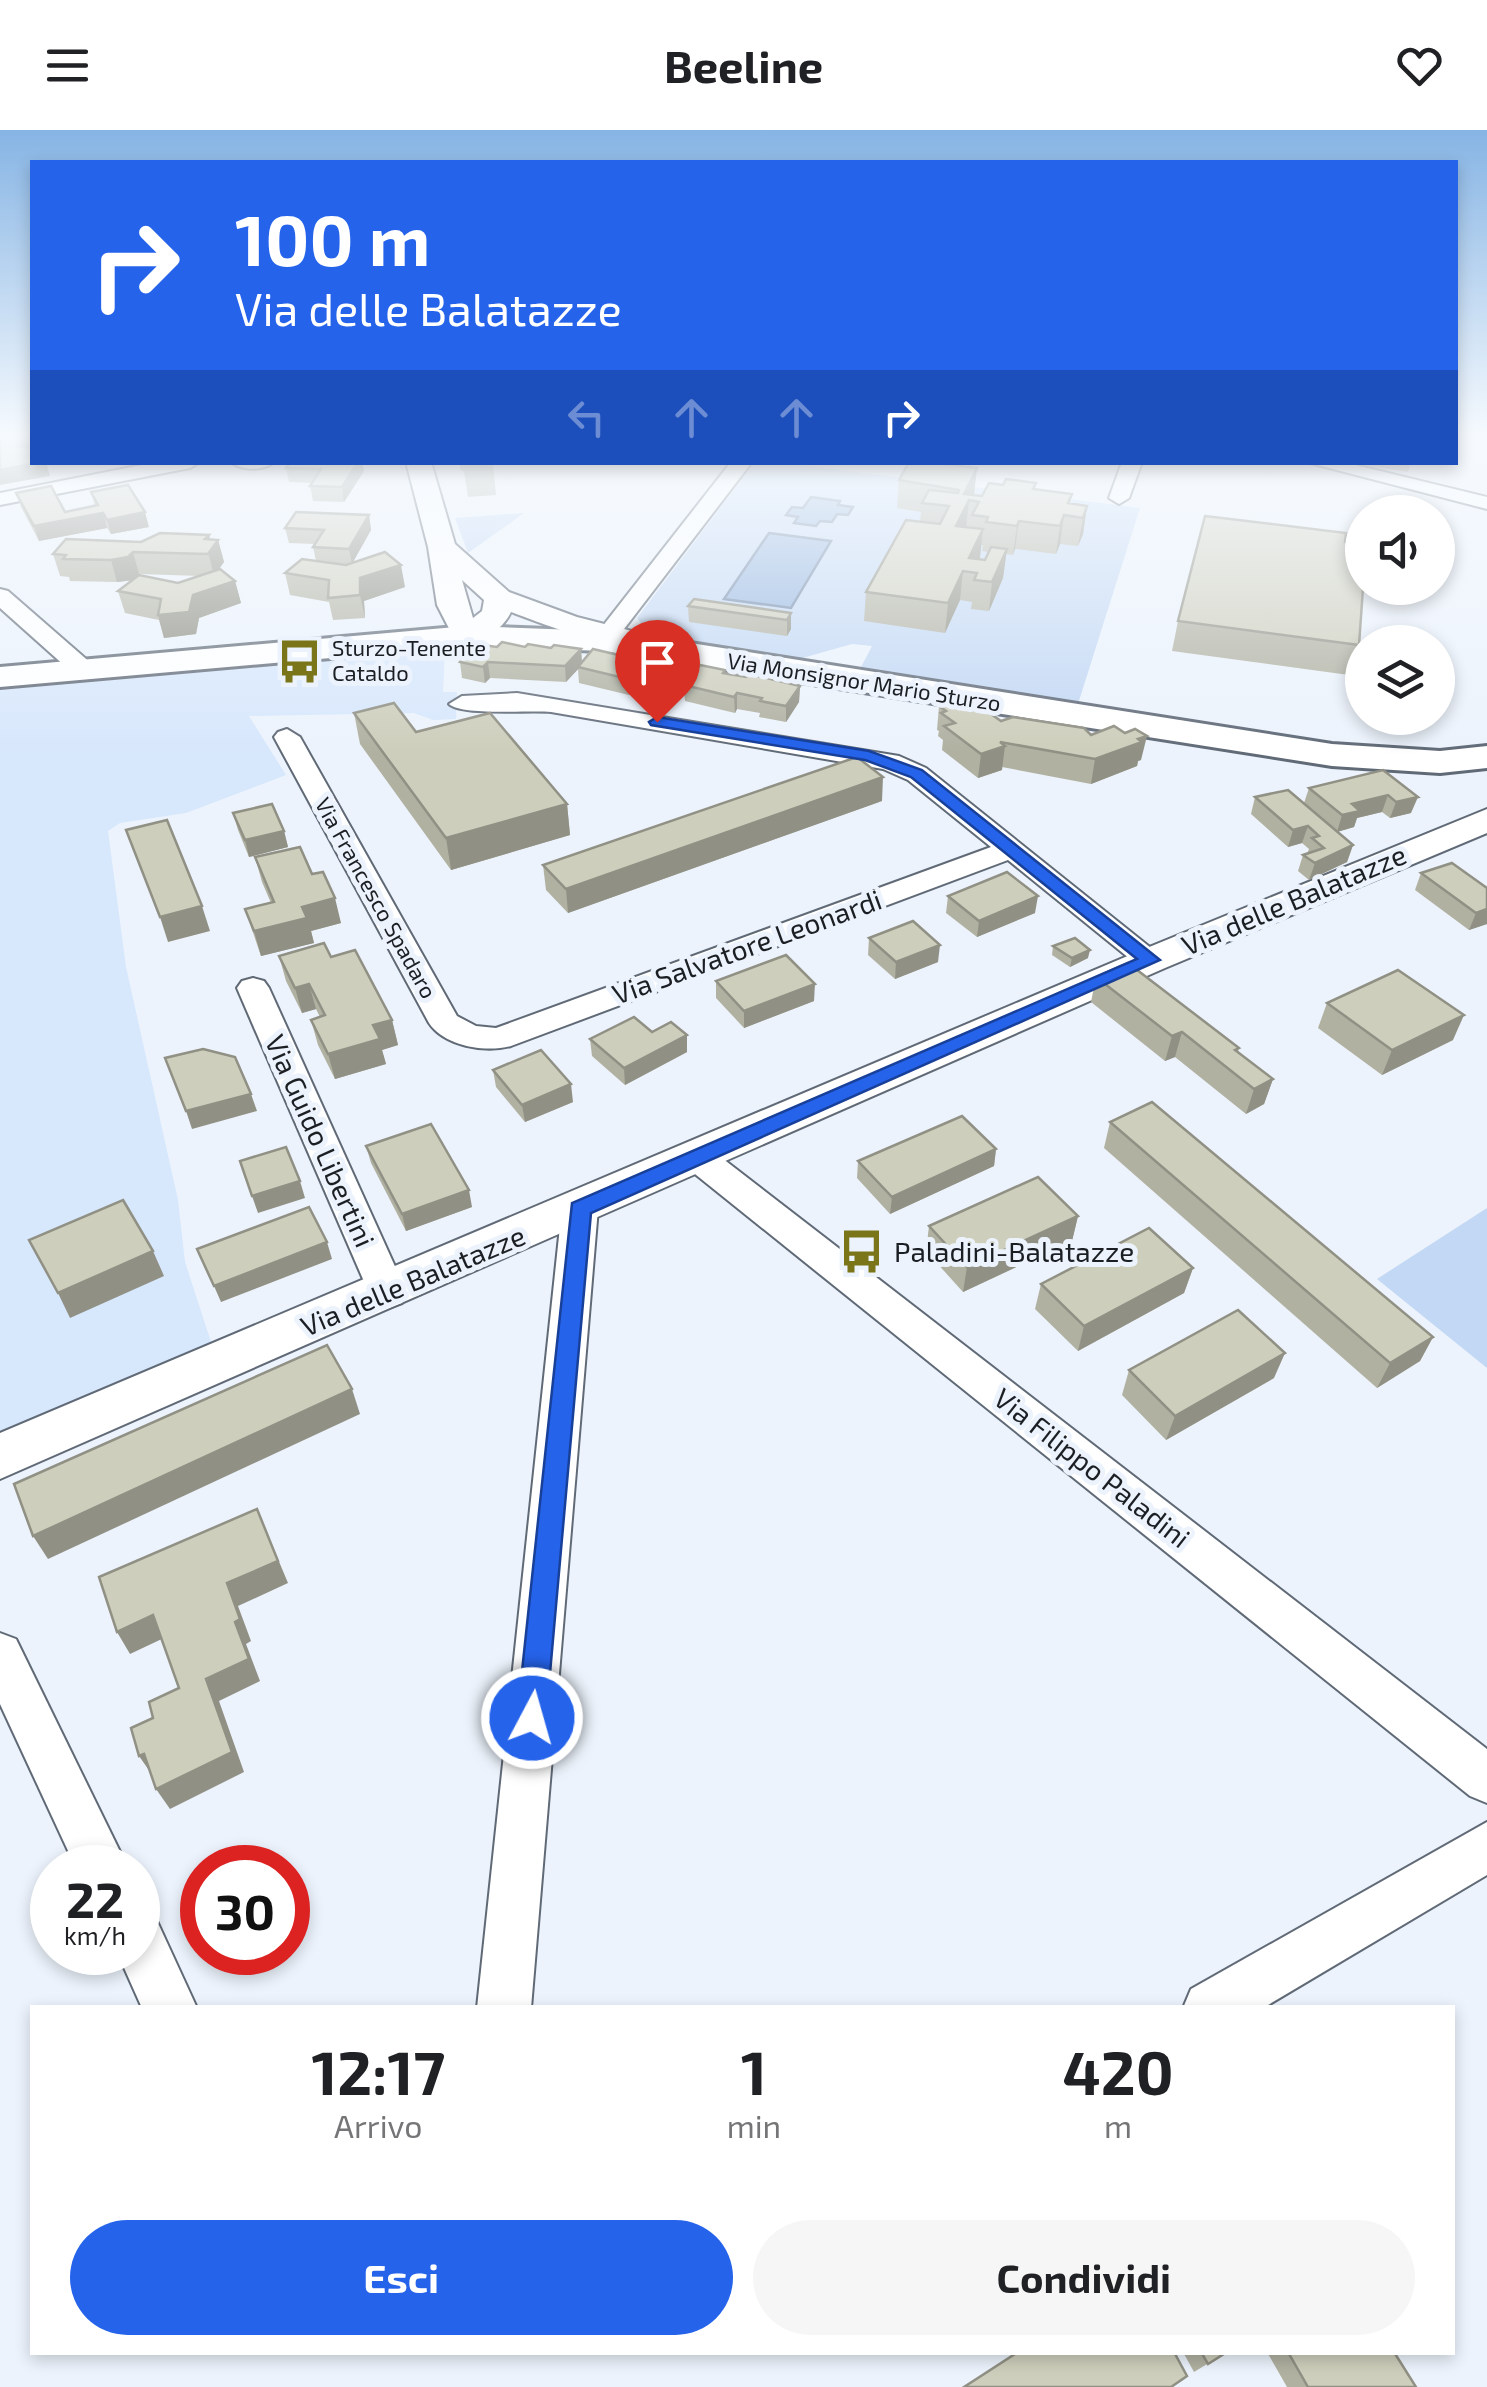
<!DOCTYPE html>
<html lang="it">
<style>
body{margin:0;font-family:"Exo 2",sans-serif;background:#f6f6f6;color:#202124;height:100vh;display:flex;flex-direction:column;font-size:38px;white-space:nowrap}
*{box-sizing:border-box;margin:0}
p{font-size:32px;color:#757577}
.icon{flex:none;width:55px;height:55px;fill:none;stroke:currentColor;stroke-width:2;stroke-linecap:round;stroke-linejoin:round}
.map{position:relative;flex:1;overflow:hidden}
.panel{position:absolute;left:30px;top:1875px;width:1425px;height:350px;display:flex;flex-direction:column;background:#fff;border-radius:0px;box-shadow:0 5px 15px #0003}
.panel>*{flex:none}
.banner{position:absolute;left:30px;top:30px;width:1428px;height:305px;border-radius:0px;box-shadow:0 5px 15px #0003;background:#2563eb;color:#fff;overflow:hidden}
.fabs{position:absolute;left:1345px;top:365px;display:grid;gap:20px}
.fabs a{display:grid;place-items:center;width:110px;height:110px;border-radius:50%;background:#fff;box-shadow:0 5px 15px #0003;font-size:50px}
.speed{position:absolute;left:30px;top:1715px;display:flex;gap:20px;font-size:50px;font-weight:700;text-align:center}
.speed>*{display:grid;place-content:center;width:130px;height:130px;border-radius:50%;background:#fff;box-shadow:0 5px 15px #0003;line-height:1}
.speed small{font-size:25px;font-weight:400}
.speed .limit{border:15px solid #d22;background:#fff;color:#111}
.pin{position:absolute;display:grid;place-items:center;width:85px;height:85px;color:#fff;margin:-102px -42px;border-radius:50% 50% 50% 0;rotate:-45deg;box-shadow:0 0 10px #0007}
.pin .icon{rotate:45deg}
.me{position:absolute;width:110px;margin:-55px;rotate:6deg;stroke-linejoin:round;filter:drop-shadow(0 0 8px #0008)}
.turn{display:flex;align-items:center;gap:35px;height:210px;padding:0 40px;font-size:45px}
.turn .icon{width:130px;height:130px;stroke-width:2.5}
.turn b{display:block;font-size:70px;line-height:85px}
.lanes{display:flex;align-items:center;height:95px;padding:0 40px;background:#0003;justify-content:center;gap:50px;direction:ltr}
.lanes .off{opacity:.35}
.eta{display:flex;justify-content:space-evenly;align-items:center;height:170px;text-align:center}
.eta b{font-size:60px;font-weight:700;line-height:70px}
.primary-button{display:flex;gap:20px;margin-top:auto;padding:20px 40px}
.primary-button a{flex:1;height:115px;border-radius:60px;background:#2563eb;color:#fff;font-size:40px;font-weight:700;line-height:115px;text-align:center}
.primary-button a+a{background:#f6f6f6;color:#202124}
header{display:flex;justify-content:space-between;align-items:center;height:130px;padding:0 40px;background:#fff;font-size:45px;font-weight:700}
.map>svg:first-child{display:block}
</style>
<header><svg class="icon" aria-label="menu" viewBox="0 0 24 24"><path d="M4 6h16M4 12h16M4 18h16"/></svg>Beeline<svg class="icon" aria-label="heart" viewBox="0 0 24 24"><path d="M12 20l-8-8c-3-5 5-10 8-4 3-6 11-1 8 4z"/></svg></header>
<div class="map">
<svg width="1487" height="2257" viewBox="0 0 1487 2257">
<rect width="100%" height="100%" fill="#ecf3fc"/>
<polygon fill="#d7e7fc" points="445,520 443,562 457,562 456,589 433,590 414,583 249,586 286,645 186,683 120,693 108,701 126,837 178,1070 185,1132 211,1212 0,1303 0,560"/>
<g fill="#c3d8f4">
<polygon points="754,333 784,333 1140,378 1078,574 860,539 872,516 852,514 799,529 662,508 664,505 656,503 652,507 637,488"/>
<polygon points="524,383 468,423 455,388"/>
<polygon points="1487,1078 1487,1238 1377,1149"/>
</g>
<g fill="#93b4df" stroke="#6f87a7" stroke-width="2.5">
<polygon points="811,367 840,371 838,375 853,377 848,385 837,384 832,392 820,391 816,396 794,393 798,387 786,385 792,377 803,378"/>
<polygon points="769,403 831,411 791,478 724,469"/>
</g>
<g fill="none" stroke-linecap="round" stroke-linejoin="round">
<defs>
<g id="minor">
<polygon points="157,332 200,332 190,338 0,375 0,363"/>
<path d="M231,332H274C264,341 241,341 231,332Z"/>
<polygon points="731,332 752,332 611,516 595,516 591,511 595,506"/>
<polygon points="1122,332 1142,332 1129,368 1119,374 1109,368"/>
<polygon points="1306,332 1343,332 1487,367 1487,379"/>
<polygon points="0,459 8,461 93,535 96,540 93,545 75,545 0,478"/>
<path d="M517,563L899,626L926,638L1166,830L1162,837H1140L1008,730L511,916C485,923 444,916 429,893L274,607L278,602L287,599L300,607L457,886L476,896L496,898L991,717L908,650L883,639L551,582C529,580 462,586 449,574L462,566Z"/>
<polygon points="253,848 264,851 269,858 407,1163 402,1173 388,1178 374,1173 369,1163 237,858 242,851"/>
<polygon points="697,1015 709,1018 1487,1619 1487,1673 1470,1666 685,1036 679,1027 685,1018"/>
<polygon points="580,1065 593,1069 598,1078 531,1878 477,1878 562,1078 567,1069"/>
<polygon points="0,1503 16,1509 128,1738 76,1738 0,1574"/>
<polygon points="1487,1692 1487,1745 1263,1878 1183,1878 1191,1859"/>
<polygon points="138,1784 157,1791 197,1878 142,1878 117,1822 138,1822"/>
</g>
<g id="tertiary">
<path d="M406,332H431L455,414L509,462L577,487L667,510L671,516L667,522C637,530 543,494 511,482C502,501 477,517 456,512L437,475L428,417ZM462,450L484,470L482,481L473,488Z"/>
<polygon points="1487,679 1487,703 1165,838 0,1349 0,1303 1137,822"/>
</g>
<polygon id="secondary" points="467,496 603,501 684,512 1332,614 1440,621 1487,616 1487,638 1440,643 1332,636 603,521 467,516 0,557 0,537"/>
</defs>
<use href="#minor" stroke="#606a77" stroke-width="4"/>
<use href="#tertiary" stroke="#606a77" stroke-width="4"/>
<use href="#secondary" stroke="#606a77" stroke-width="6"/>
<use href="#minor" fill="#fff" fill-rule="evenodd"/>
<use href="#tertiary" fill="#fff" fill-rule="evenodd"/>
<use href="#secondary" fill="#fff" fill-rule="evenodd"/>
</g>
<g fill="#b1b1a2" fill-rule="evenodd">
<polygon points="290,332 362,332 364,341 344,372 313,371 310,356 312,353 289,352 286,338"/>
<polygon points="459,332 493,332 496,365 468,367 464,342 460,339"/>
<path d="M909,332L974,366H982L1003,355L1036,353L1035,359L1072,364L1070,374L1087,376L1083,404L1078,416L1060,414L1056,424L1015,419L1013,425L1006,424L1003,448L989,481L971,479L972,472L960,470L945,503L864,491L866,462L920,392L921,382L897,378L899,350ZM981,415H983L982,421L989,422L985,430L979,429Z"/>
<polygon points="1363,332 1411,332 1408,342 1362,335"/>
<polygon points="91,362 149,397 111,404 107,398 39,411 21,377 16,363 65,382 95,376"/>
<polygon points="369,385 371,400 352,433 405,457 364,471 365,488 333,490 329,472 290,465 285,443 316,431 313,417 315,414 289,413 285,398"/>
<path d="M209,405L210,410H218L224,432L218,440L235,451L241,473L199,488L196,504L164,508L159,490L125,483L118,461L133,450L117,452L70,451L69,447L60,446L53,424L141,412ZM139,444L200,446L178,453L136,448Z"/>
<polygon points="1345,412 1359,515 1349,545 1172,521 1178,491"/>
<polygon points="688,476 791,483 791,499 787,506 689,492"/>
<polygon points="497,517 525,517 581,519 582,532 640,530 668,530 668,534 690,537 690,547 725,544 800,556 799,572 786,592 759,587 760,583 737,579 735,583 685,571 684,562 676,573 650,569 650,564 632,561 629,565 579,553 578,539 566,552 490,548 485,553 462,548 460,532"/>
<polygon points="939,576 957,577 1001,591 1091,605 1141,630 1138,631 1137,636 1091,654 1002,637 1002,640 978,648 942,620 943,610 938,606 939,601 937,600"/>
<polygon points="354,583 416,602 567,674 570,705 451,740 360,614"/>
<polygon points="1383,640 1411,683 1390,688 1382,682 1357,688 1354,697 1337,702 1353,715 1347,732 1309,750 1298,741 1303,725 1307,724 1309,719 1302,713 1288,717 1251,684 1255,667 1304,673 1309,658"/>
<polygon points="882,671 568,783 546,760 543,735"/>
<polygon points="233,683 284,701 288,717 249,727 238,700"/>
<polygon points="255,727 312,744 341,793 311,801 314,813 261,826 245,779 271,773 262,752"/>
<polygon points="1421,743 1487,758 1487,794 1469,800 1415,760"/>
<polygon points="948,766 1035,783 977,807 946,783"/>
<polygon points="869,808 938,832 895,849 868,825"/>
<polygon points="1053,816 1088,828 1070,837 1052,825"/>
<polygon points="279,826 331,827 392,890 398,915 382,920 386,934 335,949 318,915 311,890 320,887 316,879 302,883 286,851"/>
<polygon points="1096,847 1239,918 1238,922 1273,949 1264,974 1246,984 1175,927 1165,931 1091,872"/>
<polygon points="716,851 814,871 744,898 716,868"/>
<polygon points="1327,873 1453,910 1382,945 1318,898"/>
<polygon points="687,905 687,922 625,955 592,926 590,909"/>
<polygon points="493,940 573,972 525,992 496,957"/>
<polygon points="1110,992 1433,1207 1420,1231 1377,1258 1104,1018"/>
<polygon points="366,1016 472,1077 406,1101 371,1033"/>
<polygon points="996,1019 994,1036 890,1084 857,1048 858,1031"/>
<polygon points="1078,1086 1072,1111 963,1162 926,1121 929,1096"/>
<polygon points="1193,1138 1184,1163 1078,1221 1035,1179 1041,1154"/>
<polygon points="1129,1240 1274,1248 1166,1310 1122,1265"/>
<polygon points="1183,2222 1227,2222 1194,2242"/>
<polygon points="1267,2222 1394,2222 1416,2257 1287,2257"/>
</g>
<g fill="#909084">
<polygon points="28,307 32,307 32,321 17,316"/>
<polygon points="46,332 50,346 0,355 0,340"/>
<polygon points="358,332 362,332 364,341 344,372 342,357"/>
<polygon points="977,338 974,366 969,370 966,398 956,396 964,364"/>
<polygon points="1087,376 1083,404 1078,416 1083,388"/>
<polygon points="145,382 149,397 111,404 107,390"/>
<polygon points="103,383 107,398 39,411 34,396"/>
<polygon points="369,385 371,400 352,434 349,419"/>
<polygon points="1064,385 1060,414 1056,424 1060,396"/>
<polygon points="1019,391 1015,419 1013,425 1017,396"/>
<polygon points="983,399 980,428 973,443 969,428"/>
<polygon points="209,405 212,419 218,410 224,432 214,446 205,409"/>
<polygon points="1007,419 1003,448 989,481 992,452"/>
<polygon points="133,422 139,444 135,450 117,452 111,430"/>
<polygon points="401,435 405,457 364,471 365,488 360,465 360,448"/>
<polygon points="963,441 960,470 945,503 948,473"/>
<polygon points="235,451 241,473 199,488 196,504 164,508 158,485 193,465"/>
<polygon points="791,483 791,499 787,506 787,490"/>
<polygon points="581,519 582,535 566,552 565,536"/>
<polygon points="488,532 490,548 485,553 483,537"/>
<polygon points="690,537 690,553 684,555 684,562 676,573 676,557"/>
<polygon points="631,545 632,561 629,565 628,549"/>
<polygon points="800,556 799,572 786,592 786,576"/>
<polygon points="737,563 737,579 735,583 734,567"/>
<polygon points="1147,606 1141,630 1138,631 1137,636 1091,654 1095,629"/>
<polygon points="1005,616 1002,640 978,648 981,624"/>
<polygon points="883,647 882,671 568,783 566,759"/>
<polygon points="1388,665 1382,682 1357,688 1354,697 1337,702 1342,685 1352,674"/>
<polygon points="1418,667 1411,683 1390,688 1396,672"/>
<polygon points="567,674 570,705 451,740 446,708"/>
<polygon points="1308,696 1302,713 1288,717 1293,700"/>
<polygon points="284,701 288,717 249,727 245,710"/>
<polygon points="1353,715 1347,732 1309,750 1315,733"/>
<polygon points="1038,766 1035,783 977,807 979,791"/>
<polygon points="335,768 341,793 311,801 314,813 261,826 254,801 302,777"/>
<polygon points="202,776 210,801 168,812 160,787"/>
<polygon points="1487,779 1487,794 1469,800 1476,783"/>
<polygon points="940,815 938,832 895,849 896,832"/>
<polygon points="1090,820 1088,828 1070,837 1072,828"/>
<polygon points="309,854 316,879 302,883 295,858"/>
<polygon points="815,854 814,871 744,898 744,881"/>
<polygon points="1464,885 1453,910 1382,945 1392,920"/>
<polygon points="392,890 398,915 382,920 386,934 335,949 328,924 373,895"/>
<polygon points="1182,902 1175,927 1165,931 1172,906"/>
<polygon points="687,905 687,922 625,955 624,938"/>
<polygon points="1273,949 1264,974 1246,984 1254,959"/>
<polygon points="571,954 573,972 525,992 522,975"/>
<polygon points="251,964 257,981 192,999 186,981"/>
<polygon points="996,1019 994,1036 890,1084 892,1067"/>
<polygon points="300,1051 305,1068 258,1083 252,1066"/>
<polygon points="469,1060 472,1077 406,1101 402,1084"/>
<polygon points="1078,1086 1072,1111 963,1162 967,1137"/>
<polygon points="327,1112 332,1129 221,1172 214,1156"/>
<polygon points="153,1121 164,1146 70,1188 58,1163"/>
<polygon points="1193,1138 1184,1163 1078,1221 1084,1196"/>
<polygon points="1433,1207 1420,1231 1377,1258 1390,1233"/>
<polygon points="1285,1223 1274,1248 1166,1310 1175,1286"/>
<polygon points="352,1259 360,1284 48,1429 33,1406"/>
<polygon points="257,1379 288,1453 238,1476 251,1511 246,1514 260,1551 219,1571 244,1642 170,1679 156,1659 235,1492 227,1453"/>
<polygon points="153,1485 166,1507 130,1524 117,1502"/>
<polygon points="144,1624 153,1646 139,1626"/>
</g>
<g fill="#cecebc" stroke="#909084" stroke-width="2.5">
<polygon points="0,307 28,307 17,316 32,319 32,332 42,332 0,340"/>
<polygon points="290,332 358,332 342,357 310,356 321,339 286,338"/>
<polygon points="909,332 927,332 977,338 964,364 982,366 989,353 1003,355 1006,349 1036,353 1033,359 1072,364 1068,373 1087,376 1083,388 1064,385 1060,396 1019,391 1017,396 986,392 988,387 972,385 979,372 969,370 956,396 983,399 969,428 985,430 991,417 1007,419 992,452 974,450 977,443 963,441 948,473 866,462 906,390 940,394 949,376 922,373 929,360 958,363 959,360 899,350"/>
<polygon points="128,355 145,382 107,390 103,383 34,396 16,363 51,356 65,382 98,375 91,362"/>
<polygon points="296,382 369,385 349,419 313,417 324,400 285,398"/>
<polygon points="1205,386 1346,403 1345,412 1362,414 1363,458 1359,515 1178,491"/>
<polygon points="160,403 209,405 205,409 218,410 208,424 133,422 128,427 111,430 63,429 66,425 53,424 66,409 141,412"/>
<polygon points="385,422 401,435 360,448 360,465 328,468 329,450 285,443 302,429 346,435"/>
<polygon points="220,439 235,451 193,465 189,482 158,485 161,469 118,461 139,445 178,453"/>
<polygon points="694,469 791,483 787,490 688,476"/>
<polygon points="502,512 525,517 528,514 551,518 554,515 581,519 565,536 488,532 483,537 460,532 475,514 497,517"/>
<polygon points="593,519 640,530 643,526 668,530 666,533 690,537 676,557 649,553 653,549 631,545 628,549 578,537"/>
<polygon points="700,535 725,540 723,543 746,547 749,544 800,556 786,576 760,571 762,568 737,563 734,567 684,555"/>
<polygon points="951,572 957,577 974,572 1001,591 1013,587 1084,598 1091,605 1114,596 1125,603 1135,599 1147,606 1138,609 1142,612 1095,629 1000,612 1005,616 981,624 944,596 955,593 941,583 946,581 939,576"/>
<polygon points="394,573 416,602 490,583 567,674 446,708 354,583"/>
<polygon points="857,627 883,647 566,759 543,735"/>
<polygon points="1383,640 1418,667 1396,672 1388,665 1352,674 1360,681 1342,685 1309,658"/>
<polygon points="1288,660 1353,715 1315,733 1303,725 1324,718 1312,708 1319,706 1308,696 1293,700 1255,667"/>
<polygon points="272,674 284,701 245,710 233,683"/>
<polygon points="167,690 202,776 160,787 126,700"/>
<polygon points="300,717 312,744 323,742 335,768 302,777 307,788 254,801 245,779 274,772 255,727"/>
<polygon points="1452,733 1487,758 1487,779 1476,783 1421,743"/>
<polygon points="1007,742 1038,766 979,791 948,766"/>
<polygon points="913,791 940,815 896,832 869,808"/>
<polygon points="1075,808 1090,820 1072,828 1053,816"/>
<polygon points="324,813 331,827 355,820 392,890 373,895 380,909 328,924 311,890 325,885 309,854 295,858 279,826"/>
<polygon points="786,825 815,854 744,881 716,851"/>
<polygon points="1128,833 1239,918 1235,920 1273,949 1254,959 1182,902 1172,906 1096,847"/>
<polygon points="1398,840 1464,885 1392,920 1327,873"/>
<polygon points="634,887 652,902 671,892 687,905 624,938 590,909"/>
<polygon points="203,919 235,927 251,964 186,981 165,928"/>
<polygon points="541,920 571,954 522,975 493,940"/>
<polygon points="1152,972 1433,1207 1390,1233 1110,992"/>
<polygon points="962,986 996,1019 892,1067 858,1031"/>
<polygon points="431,994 469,1060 402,1084 366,1016"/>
<polygon points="286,1017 300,1051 252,1066 240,1031"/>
<polygon points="1038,1047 1078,1086 967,1137 929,1096"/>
<polygon points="123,1070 153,1121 58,1163 29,1110"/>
<polygon points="309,1077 327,1112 214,1156 197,1119"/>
<polygon points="1149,1098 1193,1138 1084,1196 1041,1154"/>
<polygon points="1238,1180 1285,1223 1175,1286 1129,1240"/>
<polygon points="327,1215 352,1259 33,1406 14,1354"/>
<polygon points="257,1379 278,1431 227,1453 240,1489 235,1492 249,1529 206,1549 232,1622 156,1659 144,1624 139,1626 131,1598 153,1588 149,1572 179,1558 153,1485 117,1502 99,1447"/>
<polygon points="1018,2222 1174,2222 1187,2246 1171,2257 964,2257"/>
<polygon points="1201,2222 1227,2222 1208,2234"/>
<polygon points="1288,2222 1394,2222 1416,2257 1308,2257"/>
</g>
<linearGradient id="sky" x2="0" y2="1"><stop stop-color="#86b4e4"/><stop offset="0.49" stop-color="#f6fafe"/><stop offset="1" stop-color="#f6fafe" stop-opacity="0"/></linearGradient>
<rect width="1487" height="623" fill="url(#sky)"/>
<polygon fill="#2563eb" stroke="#184099" stroke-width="2.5" points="657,587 869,621 922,640 1160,830 591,1083 546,1588 542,1598 532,1602 522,1598 517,1588 572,1073 1137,829 911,647 865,630 651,595 649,592"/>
<defs>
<symbol id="bus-bare" viewBox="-9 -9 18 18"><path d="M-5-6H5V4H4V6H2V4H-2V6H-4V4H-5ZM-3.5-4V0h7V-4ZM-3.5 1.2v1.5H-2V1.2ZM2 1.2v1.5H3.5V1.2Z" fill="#7a7519" stroke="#ecf3fc" stroke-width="2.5" paint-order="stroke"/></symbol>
</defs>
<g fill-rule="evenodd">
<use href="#bus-bare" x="268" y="500" width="63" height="63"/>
<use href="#bus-bare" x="830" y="1090" width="63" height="63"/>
</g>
<g text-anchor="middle" stroke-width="10" stroke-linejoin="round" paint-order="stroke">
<g font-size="22" fill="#1b1f24" stroke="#ecf3fc" text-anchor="start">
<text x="332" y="526">Sturzo-Tenente<tspan x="332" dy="25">Cataldo</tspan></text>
</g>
<g font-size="22" fill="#1b1f24" stroke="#ecf3fc">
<text transform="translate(864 552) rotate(9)" y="8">Via Monsignor Mario Sturzo</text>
<text transform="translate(376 768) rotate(61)" y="8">Via Francesco Spadaro</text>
</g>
<g font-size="28" fill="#1b1f24" stroke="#ecf3fc">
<text transform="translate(1294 770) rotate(-23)" y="10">Via delle Balatazze</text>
<text transform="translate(747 817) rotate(-20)" y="10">Via Salvatore Leonardi</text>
<text transform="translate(320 1011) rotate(66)" y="10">Via Guido Libertini</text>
<text transform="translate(413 1151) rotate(-23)" y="10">Via delle Balatazze</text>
<text transform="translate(1092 1338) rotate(38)" y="10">Via Filippo Paladini</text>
</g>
<g font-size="28" fill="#1b1f24" stroke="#ecf3fc" text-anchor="start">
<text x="894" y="1132">Paladini-Balatazze</text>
</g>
</g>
</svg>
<div class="fabs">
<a><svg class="icon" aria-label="sound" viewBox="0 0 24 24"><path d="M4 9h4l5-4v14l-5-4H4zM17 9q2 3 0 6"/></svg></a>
<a><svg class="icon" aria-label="layers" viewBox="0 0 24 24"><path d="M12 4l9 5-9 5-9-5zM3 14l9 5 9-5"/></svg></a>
</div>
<div class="speed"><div>22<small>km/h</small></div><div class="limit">30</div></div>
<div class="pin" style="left:657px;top:592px;background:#d93025"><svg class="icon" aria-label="arrive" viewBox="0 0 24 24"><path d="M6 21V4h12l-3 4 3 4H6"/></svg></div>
<svg class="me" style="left:532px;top:1588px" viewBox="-20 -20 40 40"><circle r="17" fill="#2563eb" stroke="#fff" stroke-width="3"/><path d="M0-11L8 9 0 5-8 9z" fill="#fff"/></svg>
<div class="banner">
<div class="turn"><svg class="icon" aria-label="right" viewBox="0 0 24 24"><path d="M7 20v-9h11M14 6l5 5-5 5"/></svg><div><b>100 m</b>Via delle Balatazze</div></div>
<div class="lanes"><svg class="icon off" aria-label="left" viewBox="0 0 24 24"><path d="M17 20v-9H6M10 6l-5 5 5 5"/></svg><svg class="icon off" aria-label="ahead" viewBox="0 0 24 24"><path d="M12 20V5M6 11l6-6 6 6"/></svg><svg class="icon off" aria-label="ahead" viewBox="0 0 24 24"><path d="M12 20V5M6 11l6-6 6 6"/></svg><svg class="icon" aria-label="right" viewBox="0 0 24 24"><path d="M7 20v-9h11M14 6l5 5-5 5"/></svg></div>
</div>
<section class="panel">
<div class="eta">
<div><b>12:17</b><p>Arrivo</p></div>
<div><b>1</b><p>min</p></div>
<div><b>420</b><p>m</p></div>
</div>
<div class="primary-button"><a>Esci</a><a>Condividi</a></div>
</section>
</div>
